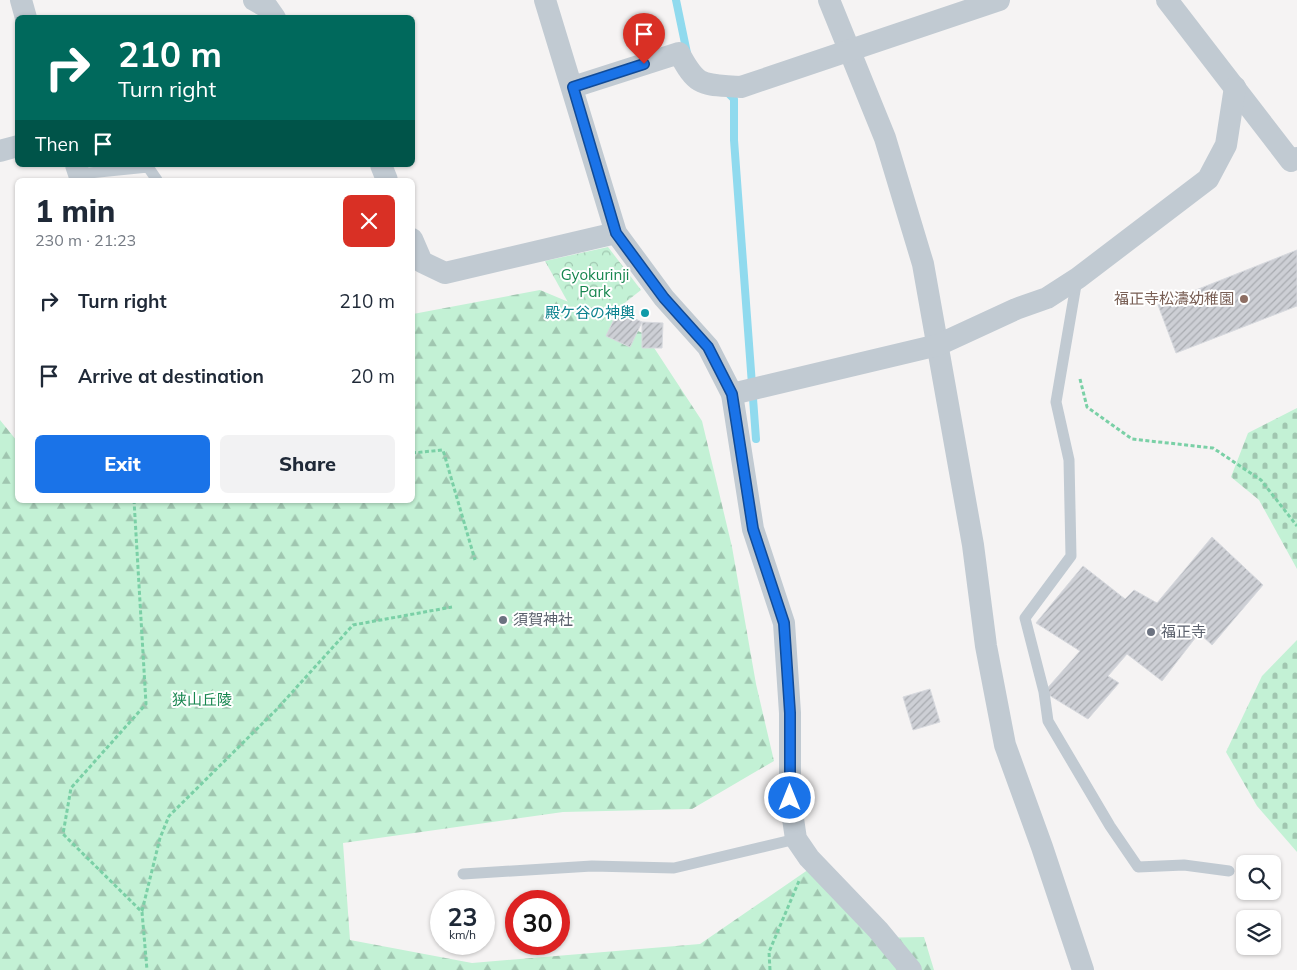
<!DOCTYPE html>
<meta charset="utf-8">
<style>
body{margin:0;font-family:Mulish,"Noto Sans JP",sans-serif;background:#f2f2f3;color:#1f2937;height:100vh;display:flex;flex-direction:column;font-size:19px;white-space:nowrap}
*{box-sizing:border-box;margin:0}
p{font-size:16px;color:#747a83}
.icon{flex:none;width:28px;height:28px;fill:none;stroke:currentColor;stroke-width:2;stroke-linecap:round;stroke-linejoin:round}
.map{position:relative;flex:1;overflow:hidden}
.side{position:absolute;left:15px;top:178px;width:400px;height:325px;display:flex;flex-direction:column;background:#fff;border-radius:8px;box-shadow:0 1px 4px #0004}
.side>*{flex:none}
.guide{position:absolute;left:15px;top:15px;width:400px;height:152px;border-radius:8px;box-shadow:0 1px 4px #0004;background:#00695c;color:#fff;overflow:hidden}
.buttons{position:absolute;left:1236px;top:855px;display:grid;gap:10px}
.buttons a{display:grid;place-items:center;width:45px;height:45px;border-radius:8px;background:#fff;box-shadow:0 1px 4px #0004;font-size:25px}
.speed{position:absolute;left:430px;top:890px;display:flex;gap:10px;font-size:25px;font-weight:700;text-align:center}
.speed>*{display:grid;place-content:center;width:65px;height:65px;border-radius:50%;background:#fff;box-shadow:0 1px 4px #0004;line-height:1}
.speed small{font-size:12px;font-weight:400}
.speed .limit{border:8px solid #d22;background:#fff;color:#111}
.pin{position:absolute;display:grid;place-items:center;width:42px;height:42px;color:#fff;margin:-51px -21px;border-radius:50% 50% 50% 0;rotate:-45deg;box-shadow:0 0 5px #0007}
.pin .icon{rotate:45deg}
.me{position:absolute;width:55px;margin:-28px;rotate:0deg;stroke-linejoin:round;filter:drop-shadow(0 0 4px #0008)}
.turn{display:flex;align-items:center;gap:18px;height:105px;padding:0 20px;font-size:22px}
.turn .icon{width:65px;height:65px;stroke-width:2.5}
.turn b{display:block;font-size:35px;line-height:42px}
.then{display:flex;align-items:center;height:48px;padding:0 20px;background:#0003;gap:10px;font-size:19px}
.round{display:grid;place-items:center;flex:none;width:52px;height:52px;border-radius:8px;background:#f2f2f3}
.headline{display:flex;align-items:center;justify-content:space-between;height:85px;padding:0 20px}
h1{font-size:30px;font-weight:800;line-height:38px}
.cta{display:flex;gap:10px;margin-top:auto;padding:10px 20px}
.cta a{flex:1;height:58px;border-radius:8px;background:#1a73e8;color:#fff;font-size:20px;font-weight:800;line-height:58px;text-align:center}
.cta a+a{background:#f2f2f3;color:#1f2937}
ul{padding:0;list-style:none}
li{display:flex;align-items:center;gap:15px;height:75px;padding:0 20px}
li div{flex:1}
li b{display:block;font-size:19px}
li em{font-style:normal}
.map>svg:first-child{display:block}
</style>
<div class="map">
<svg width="1297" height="970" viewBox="0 0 1297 970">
<defs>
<pattern id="forest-firs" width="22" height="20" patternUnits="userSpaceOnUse" patternTransform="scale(1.25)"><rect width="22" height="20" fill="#c3f1d5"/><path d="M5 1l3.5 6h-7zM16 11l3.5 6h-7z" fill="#a0c6b0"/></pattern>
<pattern id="cemetery-stones" width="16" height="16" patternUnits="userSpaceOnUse" patternTransform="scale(1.25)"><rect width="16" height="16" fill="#c3f1d5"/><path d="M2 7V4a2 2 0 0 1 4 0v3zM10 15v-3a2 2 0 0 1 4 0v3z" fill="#a0c6b0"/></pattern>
<pattern id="park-crowns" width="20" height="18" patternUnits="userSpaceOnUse" patternTransform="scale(1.25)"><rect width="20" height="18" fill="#c3f1d5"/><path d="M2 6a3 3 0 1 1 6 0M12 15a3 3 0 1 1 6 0" fill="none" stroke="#a0c6b0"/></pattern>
<pattern id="building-hatch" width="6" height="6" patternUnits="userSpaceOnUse" patternTransform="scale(1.25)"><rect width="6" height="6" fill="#cdcfd5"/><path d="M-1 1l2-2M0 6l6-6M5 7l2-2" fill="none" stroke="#a8abb0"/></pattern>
</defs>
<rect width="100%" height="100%" fill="#f5f3f3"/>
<polygon fill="url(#forest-firs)" points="540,290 645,334 702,421 732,547 756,684 774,761 692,809 563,812 343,843 350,940 472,963 700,944 815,865 873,938 924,937 934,970 0,970 0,420 17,441 18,500 412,500 413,314"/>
<g fill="url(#cemetery-stones)">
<polygon points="1297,408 1297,569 1259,500 1231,477 1248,433"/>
<polygon points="1297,640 1297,852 1257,806 1226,752 1262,676"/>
</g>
<polygon fill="url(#park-crowns)" points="608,247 641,290 598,324 575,315 545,261"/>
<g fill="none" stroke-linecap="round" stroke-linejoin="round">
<g stroke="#90daee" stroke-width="8">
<polyline points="676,0 687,53"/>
<polyline points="727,92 734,99 734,140 756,439"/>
</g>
</g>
<g fill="url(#building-hatch)" stroke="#d7d9de">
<polygon points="1297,250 1297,306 1176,353 1158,305"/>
<polygon points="618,311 642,322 630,347 606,336"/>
<polygon points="642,322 663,323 662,348 642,348"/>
<polygon points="1212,537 1263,585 1212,645 1199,633 1162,681 1127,654 1108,676 1119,683 1088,719 1044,692 1080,651 1036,623 1083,566 1125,599 1134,590 1157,603"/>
<polygon points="930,689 940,722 913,730 903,697"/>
</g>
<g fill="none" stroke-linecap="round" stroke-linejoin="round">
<g stroke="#7ad0a6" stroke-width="3" stroke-dasharray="4 2.5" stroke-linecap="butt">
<polyline points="1080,379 1087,407 1132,439 1213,448 1261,480 1297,526"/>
<polyline points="412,453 443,450 475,560"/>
<polyline points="134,500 146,704 71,788 63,834 142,912 147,970"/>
<polyline points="142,911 160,838 169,816 276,710 353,625 452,607"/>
<polyline points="770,970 769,952 799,881"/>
</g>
<g stroke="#c1cad2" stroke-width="11">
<polyline points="79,174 148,167 157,180"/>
<polyline points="1077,279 1056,402 1069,460 1071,556 1025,618 1044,692 1048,721 1110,826 1138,867 1184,865 1229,871"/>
<polyline points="463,874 592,866 674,868 796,839"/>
</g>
<g stroke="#c1cad2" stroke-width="22">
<polyline points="21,0 26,18"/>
<polyline points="254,0 268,8 275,18"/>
<polyline points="545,0 616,233 664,298 708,347 732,394 753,529 784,623 790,713 790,798 796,839 809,858 878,930 911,970"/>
<polyline points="829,0 885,138 923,264 973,545 986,646 1005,745 1042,847 1083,970"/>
<polyline points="1167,0 1291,161 1297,158"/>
<path d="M573,87L679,53C698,89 703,84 741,87L999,0"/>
<polyline points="0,151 18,146"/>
<polyline points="76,165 81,180"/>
<polyline points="381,165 387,180"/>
<polyline points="412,239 422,262 445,273 616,233"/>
<polyline points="732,394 938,345 1016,309 1047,298 1078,278 1208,179 1226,145 1235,87"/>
</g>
</g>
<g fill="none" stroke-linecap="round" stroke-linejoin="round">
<defs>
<polyline id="route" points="644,64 573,87 616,233 664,298 708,347 732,394 753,529 784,623 790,713 790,798"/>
</defs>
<use href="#route" stroke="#114b97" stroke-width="12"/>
<use href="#route" stroke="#1a73e8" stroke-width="9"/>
</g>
<circle fill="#8d6e63" stroke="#fff" stroke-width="2" cx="1244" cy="299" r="5"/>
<circle fill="#0f9aa8" stroke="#fff" stroke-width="2" cx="645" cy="313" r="5"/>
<g fill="#6b7280" stroke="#fff" stroke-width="2">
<circle cx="503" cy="620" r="5"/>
<circle cx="1151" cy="632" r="5"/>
</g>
<g text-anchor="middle" stroke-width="4" stroke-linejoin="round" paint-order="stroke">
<g font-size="15" fill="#17864f" stroke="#fff">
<text x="595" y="280">Gyokurinji<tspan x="595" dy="17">Park</tspan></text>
<text x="202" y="705">狭山丘陵</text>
</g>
<g font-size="15" fill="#785e54" stroke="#fff" text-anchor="end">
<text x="1234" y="304">福正寺松濤幼稚園</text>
</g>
<g font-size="15" fill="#0d838f" stroke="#fff" text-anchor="end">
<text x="635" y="318">殿ケ谷の神輿</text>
</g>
<g font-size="15" fill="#5b616d" stroke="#fff" text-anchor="start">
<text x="513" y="625">須賀神社</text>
<text x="1161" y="637">福正寺</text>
</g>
</g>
</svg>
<div class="buttons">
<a><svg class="icon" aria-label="search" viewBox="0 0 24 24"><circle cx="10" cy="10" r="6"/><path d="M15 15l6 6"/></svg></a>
<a><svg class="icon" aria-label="layers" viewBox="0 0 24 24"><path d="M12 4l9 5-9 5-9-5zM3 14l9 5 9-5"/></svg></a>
</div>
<div class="speed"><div>23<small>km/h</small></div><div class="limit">30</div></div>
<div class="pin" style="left:644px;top:64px;background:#d93025"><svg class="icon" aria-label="arrive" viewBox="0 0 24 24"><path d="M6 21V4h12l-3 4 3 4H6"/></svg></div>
<svg class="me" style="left:790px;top:798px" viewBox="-20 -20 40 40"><circle r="17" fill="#1a73e8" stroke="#fff" stroke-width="3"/><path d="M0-11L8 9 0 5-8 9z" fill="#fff"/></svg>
<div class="guide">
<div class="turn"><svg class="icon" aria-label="right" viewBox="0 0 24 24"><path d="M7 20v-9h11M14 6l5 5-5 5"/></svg><div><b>210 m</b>Turn right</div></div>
<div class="then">Then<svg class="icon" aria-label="arrive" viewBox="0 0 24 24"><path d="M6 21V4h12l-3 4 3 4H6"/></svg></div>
</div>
<section class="side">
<div class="headline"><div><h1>1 min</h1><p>230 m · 21:23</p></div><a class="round" style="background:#d93025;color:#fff"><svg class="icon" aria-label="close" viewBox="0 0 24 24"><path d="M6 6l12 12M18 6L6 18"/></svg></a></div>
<ul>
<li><svg class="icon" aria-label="right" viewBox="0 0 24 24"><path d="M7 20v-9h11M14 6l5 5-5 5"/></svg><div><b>Turn right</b></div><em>210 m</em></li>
<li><svg class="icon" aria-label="arrive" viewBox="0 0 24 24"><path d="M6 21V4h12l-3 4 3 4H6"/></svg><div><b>Arrive at destination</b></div><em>20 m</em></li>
</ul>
<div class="cta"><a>Exit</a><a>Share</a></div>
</section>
</div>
